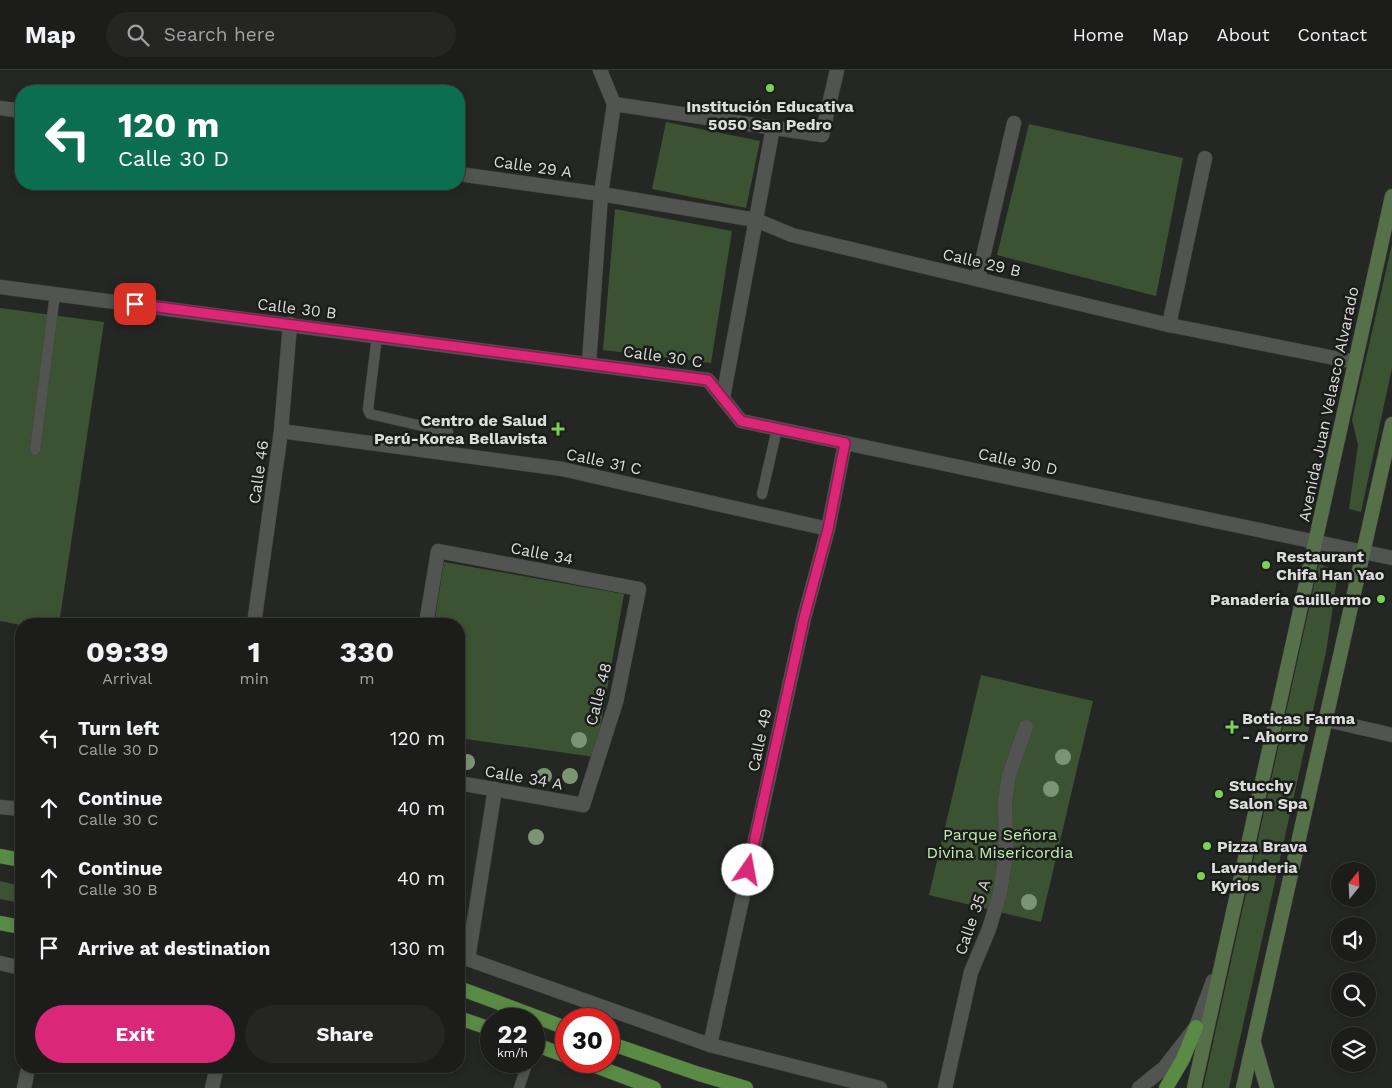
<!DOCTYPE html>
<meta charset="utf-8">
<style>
body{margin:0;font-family:"Work Sans",sans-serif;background:#252624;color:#f1f3f6;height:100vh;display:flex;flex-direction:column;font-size:19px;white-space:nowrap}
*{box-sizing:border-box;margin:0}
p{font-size:16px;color:#a0a2a3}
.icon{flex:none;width:28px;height:28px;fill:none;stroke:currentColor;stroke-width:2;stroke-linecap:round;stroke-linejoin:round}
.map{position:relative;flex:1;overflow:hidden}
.sheet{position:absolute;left:15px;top:548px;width:450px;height:455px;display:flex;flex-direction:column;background:#1c1d1b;border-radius:20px;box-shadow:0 2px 8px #0003,0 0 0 1px #3a3b3a}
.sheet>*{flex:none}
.top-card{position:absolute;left:15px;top:15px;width:450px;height:105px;border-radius:20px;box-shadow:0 2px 8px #0003,0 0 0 1px #3a3b3a;background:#0b6e4f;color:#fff;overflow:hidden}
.needle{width:32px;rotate:18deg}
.controls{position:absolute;left:1331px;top:792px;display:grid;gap:10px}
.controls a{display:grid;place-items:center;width:45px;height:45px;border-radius:50%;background:#1c1d1b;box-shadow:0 2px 8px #0003,0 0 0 1px #3a3b3a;font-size:25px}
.speed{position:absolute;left:480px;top:938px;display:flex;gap:10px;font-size:25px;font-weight:700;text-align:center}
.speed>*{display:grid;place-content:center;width:65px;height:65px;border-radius:50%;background:#1c1d1b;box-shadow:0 2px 8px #0003,0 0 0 1px #3a3b3a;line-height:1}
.speed small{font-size:12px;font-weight:400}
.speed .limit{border:8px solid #d22;background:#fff;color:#111}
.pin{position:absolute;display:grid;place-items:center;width:42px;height:42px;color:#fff;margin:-21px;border-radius:10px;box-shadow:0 2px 8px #0006}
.me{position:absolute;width:55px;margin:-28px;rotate:12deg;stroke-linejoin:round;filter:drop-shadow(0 0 4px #0008)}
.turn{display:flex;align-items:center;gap:18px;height:105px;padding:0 20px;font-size:22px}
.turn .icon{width:65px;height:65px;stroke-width:2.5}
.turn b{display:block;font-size:35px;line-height:42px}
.eta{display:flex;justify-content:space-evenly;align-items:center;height:85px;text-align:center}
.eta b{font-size:30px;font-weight:700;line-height:35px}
.cta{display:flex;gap:10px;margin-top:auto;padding:10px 20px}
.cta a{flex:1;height:58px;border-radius:30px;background:#db2777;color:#fff;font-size:20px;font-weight:700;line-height:58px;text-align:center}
.cta a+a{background:#252624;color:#f1f3f6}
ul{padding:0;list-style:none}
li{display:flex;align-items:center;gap:15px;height:70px;padding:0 20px}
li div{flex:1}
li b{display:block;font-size:19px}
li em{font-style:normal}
header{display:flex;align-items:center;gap:30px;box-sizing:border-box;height:70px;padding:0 25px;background:#1c1d1b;border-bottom:1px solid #3a3b3a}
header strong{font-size:24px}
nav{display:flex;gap:28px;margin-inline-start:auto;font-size:18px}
.search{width:350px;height:45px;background:#252624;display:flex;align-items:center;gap:12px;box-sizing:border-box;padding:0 18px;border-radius:28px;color:#a0a2a3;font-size:19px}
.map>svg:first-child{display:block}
</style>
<header>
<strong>Map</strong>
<div class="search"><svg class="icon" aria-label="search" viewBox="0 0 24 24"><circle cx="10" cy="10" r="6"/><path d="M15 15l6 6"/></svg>Search here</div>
<nav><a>Home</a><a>Map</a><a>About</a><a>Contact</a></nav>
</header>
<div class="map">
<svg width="1392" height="1018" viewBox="0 0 1392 1018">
<rect width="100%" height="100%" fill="#252724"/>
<g fill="#3c5333">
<polygon points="666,52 760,71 746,138 652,119"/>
<polygon points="1029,54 1183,88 1156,226 997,185"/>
<polygon points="615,139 732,161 711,293 603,280"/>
<polygon points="1392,174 1392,298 1361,442 1349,439 1358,375 1352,350"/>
<polygon points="0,238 104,252 59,554 21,555 0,551"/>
<polygon points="444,492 624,524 595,687 459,668 459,554 434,554"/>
<polygon points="1319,493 1338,503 1326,582 1229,1018 1203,1018"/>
<polygon points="981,605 1093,631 1041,852 929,825"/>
<polygon points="0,811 21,816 21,833 0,829"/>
</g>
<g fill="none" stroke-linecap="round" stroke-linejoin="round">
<defs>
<g id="service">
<polyline points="377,266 368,339 370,344 448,362"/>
<polyline points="35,380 55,224"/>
<polyline points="762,424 777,359"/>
<polyline points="519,1018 528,991"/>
</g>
<g id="pedestrian">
<polyline points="600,0 614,34"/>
<polyline points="0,38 21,41"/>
<polyline points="822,65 837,0"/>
<polyline points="459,104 601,124"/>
<polyline points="756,150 792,165 1169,255 1355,292"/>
<polyline points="978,209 1014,53"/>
<polyline points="1169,255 1205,88"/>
<polyline points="281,361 562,399 828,459"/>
<polyline points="426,554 438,481 639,519 616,632 583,735"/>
<polyline points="1327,650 1392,665"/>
</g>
<g id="minor">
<polyline points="601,124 756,150"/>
<polyline points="0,217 708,310 741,351 1392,488"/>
<polyline points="589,293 601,124 614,34 822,65"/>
<polyline points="723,328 773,57"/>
<polyline points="254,554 281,361 290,254"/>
<polyline points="459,713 583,735"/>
<polyline points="468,889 495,719"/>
<polyline points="0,893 21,898"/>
<polyline points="710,975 804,548 828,459 845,373"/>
<polyline points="24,1018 28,999"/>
<polyline points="212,1018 217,996"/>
<polyline points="945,1018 971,902 989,859 1000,823 1006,784 1005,730 1009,705 1026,657"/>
</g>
<g id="tertiary">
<polyline points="0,737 21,739"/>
<polyline points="459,886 710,975 880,1018"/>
<polyline points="1139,1018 1164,998 1196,957 1213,911"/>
</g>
<g id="secondary">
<polyline points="1254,973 1267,1018"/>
<polyline points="1194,1018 1392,126"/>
<polyline points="1243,1018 1392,354"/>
</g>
<g id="primary">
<polyline points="0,786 21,790"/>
<polyline points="0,853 21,857"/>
<polyline points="459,918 566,958"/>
<polyline points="459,948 491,959"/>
<polyline points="609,973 699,1004 746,1018"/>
<polyline points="534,974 566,986"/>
<polyline points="582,991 654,1018"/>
<polyline points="1166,1018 1183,989 1196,957"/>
</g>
</defs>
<use href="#service" stroke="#434543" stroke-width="11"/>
<use href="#pedestrian" stroke="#434543" stroke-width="15"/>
<use href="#minor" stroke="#434543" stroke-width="15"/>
<use href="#tertiary" stroke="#434543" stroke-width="15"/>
<use href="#secondary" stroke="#434543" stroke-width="15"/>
<use href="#primary" stroke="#434543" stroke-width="15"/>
<use href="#service" stroke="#525451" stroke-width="10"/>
<use href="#pedestrian" stroke="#525451" stroke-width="14"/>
<use href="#minor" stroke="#525451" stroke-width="14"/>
<use href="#tertiary" stroke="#525451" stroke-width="14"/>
<use href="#secondary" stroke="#56704a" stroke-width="14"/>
<use href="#primary" stroke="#5a8b44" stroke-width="14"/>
</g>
<g fill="#7b9472">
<circle cx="579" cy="670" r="8"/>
<circle cx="1063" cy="687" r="8"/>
<circle cx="467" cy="692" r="8"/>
<circle cx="544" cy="706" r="8"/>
<circle cx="570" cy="706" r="8"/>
<circle cx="1051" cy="719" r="8"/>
<circle cx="536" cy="767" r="8"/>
<circle cx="1029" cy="832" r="8"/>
</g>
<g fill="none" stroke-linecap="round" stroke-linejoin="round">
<defs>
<polyline id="route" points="135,234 708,310 741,351 845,373 828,459 804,548 748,800"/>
</defs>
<use href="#route" stroke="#8e194d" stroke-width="12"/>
<use href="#route" stroke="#db2777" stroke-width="9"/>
</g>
<g fill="#7bd155" stroke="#1b1d1b" stroke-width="2">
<circle cx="770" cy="18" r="5"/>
<path d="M555.5 351.5h5v5h5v5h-5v5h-5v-5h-5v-5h5z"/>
<circle cx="1266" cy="495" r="5"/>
<circle cx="1381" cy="529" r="5"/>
<path d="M1229.5 649.5h5v5h5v5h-5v5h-5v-5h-5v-5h5z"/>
<circle cx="1219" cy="724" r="5"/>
<circle cx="1207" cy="776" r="5"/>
<circle cx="1201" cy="806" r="5"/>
</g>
<g text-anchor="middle" stroke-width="5" stroke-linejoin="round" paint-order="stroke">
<g font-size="16" font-weight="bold" fill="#dbdcdb" stroke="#1b1d1b" text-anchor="start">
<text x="770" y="42" text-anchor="middle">Institución Educativa<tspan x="770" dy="18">5050 San Pedro</tspan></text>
<text x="547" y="356" text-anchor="end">Centro de Salud<tspan x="547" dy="18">Perú-Korea Bellavista</tspan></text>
<text x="1276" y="492">Restaurant<tspan x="1276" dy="18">Chifa Han Yao</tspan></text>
<text x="1371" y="535" text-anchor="end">Panadería Guillermo</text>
<text x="1242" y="654">Boticas Farma<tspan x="1242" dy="18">- Ahorro</tspan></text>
<text x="1229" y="721">Stucchy<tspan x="1229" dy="18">Salon Spa</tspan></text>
<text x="1217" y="782">Pizza Brava</text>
<text x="1211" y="803">Lavanderia<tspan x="1211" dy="18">Kyrios</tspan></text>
</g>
<g font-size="16" fill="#dbdcdb" stroke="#1b1d1b">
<text transform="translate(533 96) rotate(8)" y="6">Calle 29 A</text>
<text transform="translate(982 192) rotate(13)" y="6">Calle 29 B</text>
<text transform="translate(297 238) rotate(7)" y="6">Calle 30 B</text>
<text transform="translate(663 286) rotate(8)" y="6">Calle 30 C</text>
<text transform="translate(1328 334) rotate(-78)" y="6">Avenida Juan Velasco Alvarado</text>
<text transform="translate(604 391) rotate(12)" y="6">Calle 31 C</text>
<text transform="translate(1018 391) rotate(12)" y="6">Calle 30 D</text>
<text transform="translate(258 402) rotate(-82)" y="6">Calle 46</text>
<text transform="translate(542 483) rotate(11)" y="6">Calle 34</text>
<text transform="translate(598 624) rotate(-76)" y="6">Calle 48</text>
<text transform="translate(759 670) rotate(-78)" y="6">Calle 49</text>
<text transform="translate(524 707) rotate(10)" y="6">Calle 34 A</text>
<text transform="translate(972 847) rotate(-71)" y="6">Calle 35 A</text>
</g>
<g font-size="16" fill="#c2eeb1" stroke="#1b1d1b">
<text x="1000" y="770">Parque Señora<tspan x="1000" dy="18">Divina Misericordia</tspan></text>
</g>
</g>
</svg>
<div class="controls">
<a><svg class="needle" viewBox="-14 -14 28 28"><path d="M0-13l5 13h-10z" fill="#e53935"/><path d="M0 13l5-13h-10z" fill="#a0a2a3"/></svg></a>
<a><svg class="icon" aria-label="sound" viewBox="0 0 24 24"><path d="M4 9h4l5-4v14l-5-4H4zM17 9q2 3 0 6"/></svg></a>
<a><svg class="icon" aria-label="search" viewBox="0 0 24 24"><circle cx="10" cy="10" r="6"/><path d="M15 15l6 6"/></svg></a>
<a><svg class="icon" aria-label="layers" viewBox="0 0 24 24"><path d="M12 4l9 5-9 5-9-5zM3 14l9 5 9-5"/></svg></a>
</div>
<div class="speed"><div>22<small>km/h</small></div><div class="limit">30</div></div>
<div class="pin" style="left:135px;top:234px;background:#d93025"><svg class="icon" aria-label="arrive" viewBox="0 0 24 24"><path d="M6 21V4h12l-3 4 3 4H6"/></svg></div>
<svg class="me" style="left:748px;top:800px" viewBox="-20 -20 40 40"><circle r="19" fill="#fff"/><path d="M0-13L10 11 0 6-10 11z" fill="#db2777"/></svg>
<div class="top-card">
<div class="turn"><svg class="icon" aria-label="left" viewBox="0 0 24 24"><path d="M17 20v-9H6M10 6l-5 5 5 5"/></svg><div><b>120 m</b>Calle 30 D</div></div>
</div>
<section class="sheet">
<div class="eta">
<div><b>09:39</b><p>Arrival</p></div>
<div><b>1</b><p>min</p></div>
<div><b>330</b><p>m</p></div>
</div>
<ul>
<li><svg class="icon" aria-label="left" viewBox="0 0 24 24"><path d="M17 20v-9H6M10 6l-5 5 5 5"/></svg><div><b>Turn left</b><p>Calle 30 D</p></div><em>120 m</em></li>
<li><svg class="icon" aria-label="ahead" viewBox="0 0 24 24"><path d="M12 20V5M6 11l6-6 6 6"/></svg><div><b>Continue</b><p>Calle 30 C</p></div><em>40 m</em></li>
<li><svg class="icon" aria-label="ahead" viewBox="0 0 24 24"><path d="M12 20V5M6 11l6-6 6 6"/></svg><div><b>Continue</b><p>Calle 30 B</p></div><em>40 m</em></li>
<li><svg class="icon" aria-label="arrive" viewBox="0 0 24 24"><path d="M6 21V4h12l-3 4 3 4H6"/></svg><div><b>Arrive at destination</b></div><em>130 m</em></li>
</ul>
<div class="cta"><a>Exit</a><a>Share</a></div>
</section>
</div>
